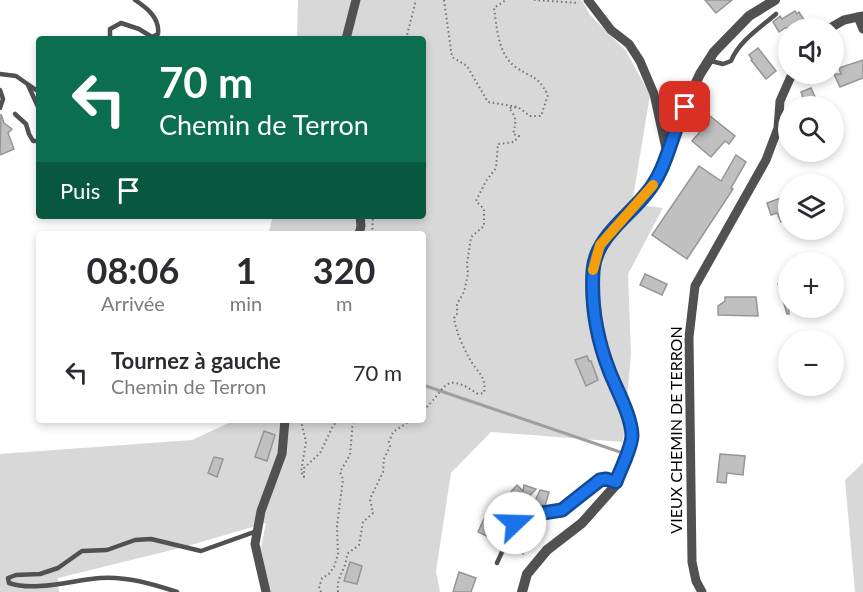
<!DOCTYPE html>
<html lang="fr">
<meta charset="utf-8">
<style>
body{margin:0;font-family:Lato,sans-serif;background:#f2f2f3;color:#2b2b33;height:100vh;display:flex;flex-direction:column;font-size:22px;white-space:nowrap}
*{box-sizing:border-box;margin:0}
p{font-size:20px;color:#7c7c81}
.icon{flex:none;width:33px;height:33px;fill:none;stroke:currentColor;stroke-width:2;stroke-linecap:round;stroke-linejoin:round}
.map{position:relative;flex:1;overflow:hidden}
.details{position:absolute;left:36px;top:231px;width:390px;height:192px;display:flex;flex-direction:column;background:#fff;border-radius:6px;box-shadow:0 3px 9px #0003}
.details>*{flex:none}
.guide{position:absolute;left:36px;top:36px;width:390px;height:183px;border-radius:6px;box-shadow:0 3px 9px #0003;background:#0b6e4f;color:#fff;overflow:hidden}
.tools{position:absolute;left:778px;top:18px;display:grid;gap:12px}
.tools a{display:grid;place-items:center;width:66px;height:66px;border-radius:50%;background:#fff;box-shadow:0 3px 9px #0003;font-size:30px}
.pin{position:absolute;display:grid;place-items:center;width:51px;height:51px;color:#fff;margin:-26px;border-radius:12px;box-shadow:0 3px 9px #0006}
.me{position:absolute;width:66px;margin:-33px;rotate:69deg;stroke-linejoin:round;filter:drop-shadow(0 0 4px #0008)}
.turn{display:flex;align-items:center;gap:21px;height:126px;padding:0 24px;font-size:27px}
.turn .icon{width:78px;height:78px;stroke-width:2.5}
.turn b{display:block;font-size:42px;line-height:51px}
.then{display:flex;align-items:center;height:57px;padding:0 24px;background:#0003;gap:12px;font-size:22px}
.eta{display:flex;justify-content:space-evenly;align-items:center;height:102px;text-align:center}
.eta b{font-size:36px;font-weight:700;line-height:42px}
ul{padding:0;list-style:none}
li{display:flex;align-items:center;gap:18px;height:78px;padding:0 24px}
li div{flex:1}
li b{display:block;font-size:22px}
li em{font-style:normal}
.map>svg:first-child{display:block}
</style>
<div class="map">
<svg width="863" height="592" viewBox="0 0 863 592">
<rect width="100%" height="100%" fill="#fff"/>
<g fill="#d8d8d8">
<polygon points="298,0 582,0 590,15 626,51 650,95 632,204 663,208 628,274 631,355 623,442 491,432 451,473 436,571 440,592 269,592 261,547 266,523 184,547 58,578 59,592 0,592 0,454 192,440 235,420 423,420 423,234 268,234 273,216 423,216 423,39 297,39"/>
<polygon points="863,463 863,592 855,592 845,480"/>
</g>
<g fill="none" stroke-linecap="round" stroke-linejoin="round">
<polyline stroke="#9f9f9f" stroke-width="3" points="423,385 620,452"/>
</g>
<g fill="#c0c0c0" stroke="#959595" stroke-width="1.5">
<polygon points="705,0 732,0 716,13"/>
<polygon points="795,11 797,14 799,12 806,23 795,28 785,28 779,32 773,22 780,16 782,19"/>
<polygon points="758,48 776,71 766,79 751,60 752,59 749,55"/>
<polygon points="863,60 863,78 840,87 834,74 841,74 839,68"/>
<polygon points="811,88 817,101 806,106 801,92"/>
<polygon points="1,114 4,123 12,129 8,133 14,149 0,155"/>
<polygon points="710,116 735,136 729,144 725,141 711,157 692,141 706,125 704,124"/>
<polygon points="736,155 746,162 731,188 733,189 687,259 652,235 699,166 721,181"/>
<polygon points="789,195 789,219 781,222 777,213 771,215 767,203"/>
<polygon points="645,274 667,284 662,295 640,285"/>
<polygon points="789,280 789,314 787,314 778,284"/>
<polygon points="725,297 756,297 758,316 718,315 718,306 725,301"/>
<polygon points="587,356 589,361 591,361 598,380 586,386 575,360"/>
<polygon points="264,431 275,435 267,461 255,457"/>
<polygon points="720,454 745,456 743,475 727,473 726,483 717,482"/>
<polygon points="214,457 223,459 217,477 208,473"/>
<polygon points="517,485 523,491 524,485 536,489 517,509 505,498"/>
<polygon points="540,490 549,492 545,506 534,503"/>
<polygon points="484,519 496,524 495,527 497,529 493,539 478,532"/>
<polygon points="523,527 534,531 523,554 513,549"/>
<polygon points="350,562 362,566 357,584 344,581"/>
<polygon points="459,572 476,578 471,592 453,592"/>
</g>
<g fill="none" stroke-linecap="round" stroke-linejoin="round">
<g stroke="#737373" stroke-width="2" stroke-dasharray="1.5 3" stroke-linecap="butt">
<path d="M444,0L452,57L467,66L488,102L518,107L530,116H541L548,95C536,74 535,80 517,68C498,56 497,28 494,8L506,0"/>
<polyline points="534,0 579,3"/>
<polyline points="406,39 416,0"/>
<polyline points="372,234 373,216"/>
<path d="M423,410C447,391 441,369 478,394L484,393C486,381 482,376 475,367C467,357 455,330 454,318L457,315V304L464,292L468,274L467,264L471,237L484,226V209L476,201L486,181L496,168L498,144L514,142L519,136L513,134C516,123 517,117 509,108L518,107"/>
<polyline points="303,420 302,425 306,442 301,472 304,477 304,468 320,453 333,426 338,420"/>
<polyline points="321,592 319,588 322,578 328,575 334,567 338,554 337,526 343,479 340,472 350,455 353,420"/>
<path d="M338,592C336,575 346,572 347,554L359,545L363,522L373,513L370,499L383,472L384,459L390,446L389,442L393,432L411,420"/>
</g>
<g stroke="#515151" stroke-width="4.5">
<path d="M110,39V29L121,23L139,29L152,37L158,34C160,18 147,8 135,0"/>
<path d="M711,61L723,64L731,61C739,41 760,28 776,14"/>
<polyline points="0,74 16,76 39,92"/>
<polyline points="28,85 39,109"/>
<polyline points="0,90 3,99 0,108"/>
<polyline points="15,114 26,124 29,134 33,141 39,141"/>
<polyline points="497,563 515,523 523,516 562,510 600,480 606,479 616,482"/>
<path d="M177,592C153,584 126,576 100,578C73,580 35,592 9,583L8,578L16,575L40,574L58,568L82,551L107,550L135,540L151,539L201,551L257,531"/>
</g>
<g stroke="#515151" stroke-width="9">
<polyline points="588,0 611,30 629,44 640,61 654,94 667,153"/>
<polyline points="858,17 863,29"/>
<polyline points="830,28 844,20 863,16"/>
<polyline points="346,39 356,0"/>
<polyline points="359,234 361,226 360,216"/>
<polyline points="266,592 255,544 261,511 282,454 285,420"/>
<polyline points="702,592 696,581 692,562 689,337 695,286 766,160 778,128 780,101 792,74"/>
</g>
<polyline stroke="#515151" stroke-width="10" points="522,592 527,574 547,550 582,523 614,487 632,435 624,406 609,370 597,332 593,269 600,245 648,193 661,172 677,123 700,74 714,52 749,16 775,0"/>
</g>
<g fill="none" stroke-linecap="round" stroke-linejoin="round">
<defs>
<path id="route" d="M515,523L523,516L562,510L600,480L606,479L616,482C620,470 632,448 632,435C631,414 616,389 609,370C597,339 591,305 593,271C595,238 627,218 646,194C667,170 671,135 685,107"/>
</defs>
<use href="#route" stroke="#114b97" stroke-width="15"/>
<use href="#route" stroke="#1a73e8" stroke-width="10"/>
<polyline stroke="#f59e0b" stroke-width="10" points="593,270 600,245 653,185"/>
</g>
<g text-anchor="middle" stroke-width="5" stroke-linejoin="round" paint-order="stroke">
<g font-size="16" fill="#000" stroke="#fff">
<text transform="translate(676 430) rotate(-90)" y="6">VIEUX CHEMIN DE TERRON</text>
</g>
</g>
</svg>
<div class="tools">
<a><svg class="icon" aria-label="sound" viewBox="0 0 24 24"><path d="M4 9h4l5-4v14l-5-4H4zM17 9q2 3 0 6"/></svg></a>
<a><svg class="icon" aria-label="search" viewBox="0 0 24 24"><circle cx="10" cy="10" r="6"/><path d="M15 15l6 6"/></svg></a>
<a><svg class="icon" aria-label="layers" viewBox="0 0 24 24"><path d="M12 4l9 5-9 5-9-5zM3 14l9 5 9-5"/></svg></a>
<a>+</a>
<a>−</a>
</div>
<div class="pin" style="left:685px;top:107px;background:#d93025"><svg class="icon" aria-label="arrive" viewBox="0 0 24 24"><path d="M6 21V4h12l-3 4 3 4H6"/></svg></div>
<svg class="me" style="left:515px;top:523px" viewBox="-20 -20 40 40"><circle r="19" fill="#fff"/><path d="M0-13L10 11 0 6-10 11z" fill="#1a73e8"/></svg>
<div class="guide">
<div class="turn"><svg class="icon" aria-label="left" viewBox="0 0 24 24"><path d="M17 20v-9H6M10 6l-5 5 5 5"/></svg><div><b>70 m</b>Chemin de Terron</div></div>
<div class="then">Puis<svg class="icon" aria-label="arrive" viewBox="0 0 24 24"><path d="M6 21V4h12l-3 4 3 4H6"/></svg></div>
</div>
<section class="details">
<div class="eta">
<div><b>08:06</b><p>Arrivée</p></div>
<div><b>1</b><p>min</p></div>
<div><b>320</b><p>m</p></div>
</div>
<ul>
<li><svg class="icon" aria-label="left" viewBox="0 0 24 24"><path d="M17 20v-9H6M10 6l-5 5 5 5"/></svg><div><b>Tournez à gauche</b><p>Chemin de Terron</p></div><em>70 m</em></li>
</ul>
</section>
</div>
